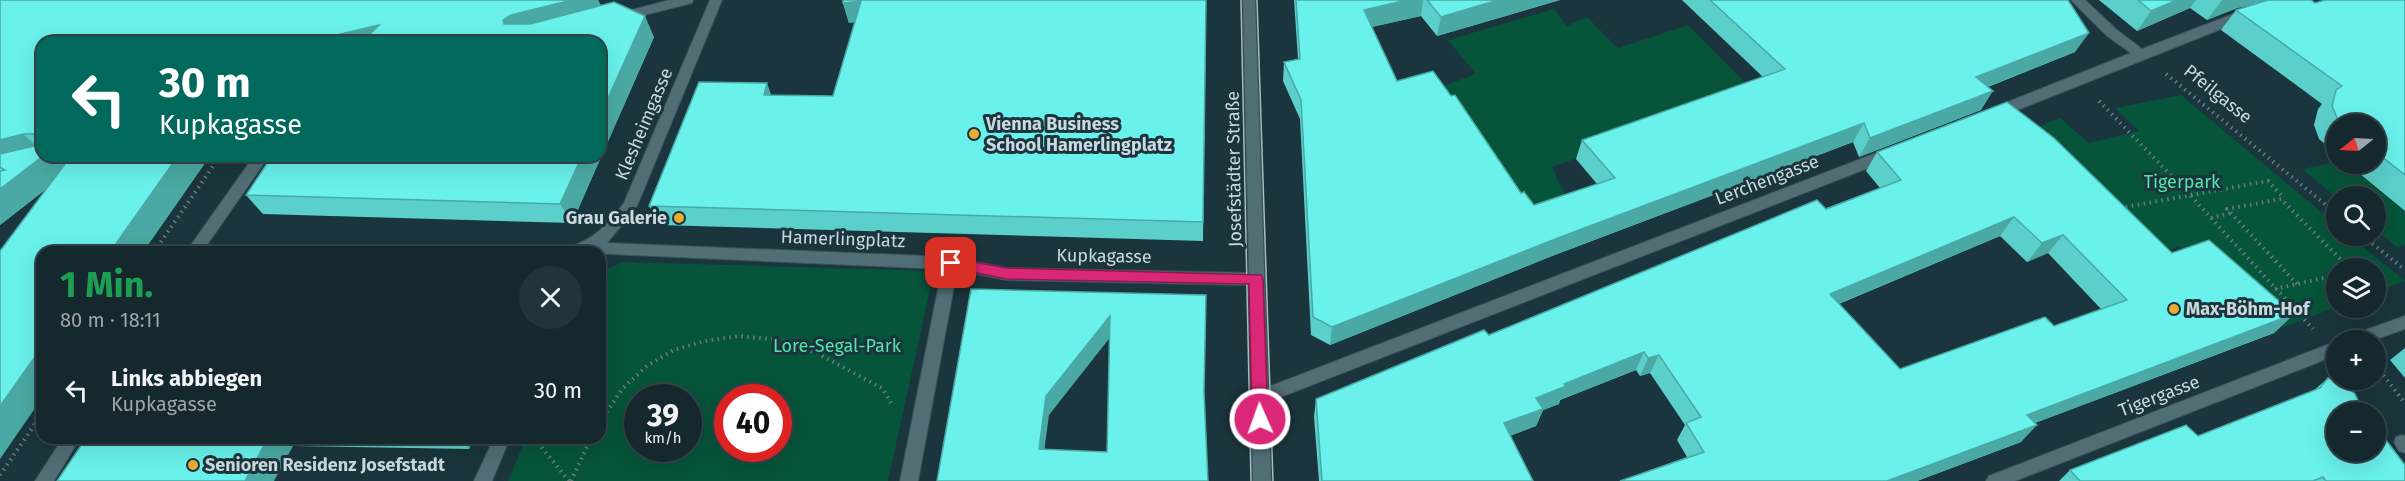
<!DOCTYPE html>
<html lang="de">
<meta charset="utf-8">
<style>
body{margin:0;font-family:"Fira Sans",sans-serif;background:#21343a;color:#f1f3f6;height:100vh;display:flex;flex-direction:column;font-size:22px;white-space:nowrap}
*{box-sizing:border-box;margin:0}
p{font-size:20px;color:#9da6aa}
.icon{flex:none;width:33px;height:33px;fill:none;stroke:currentColor;stroke-width:2;stroke-linecap:round;stroke-linejoin:round}
.map{position:relative;flex:1;overflow:hidden}
.details{position:absolute;left:36px;top:246px;width:570px;height:198px;display:flex;flex-direction:column;background:#14282e;border-radius:18px;box-shadow:0 6px 24px #0002,0 0 0 2px #33444a}
.details>*{flex:none}
.banner{position:absolute;left:36px;top:36px;width:570px;height:126px;border-radius:18px;box-shadow:0 6px 24px #0002,0 0 0 2px #33444a;background:#00695c;color:#fff;overflow:hidden}
.needle{width:39px;rotate:252deg}
.controls{position:absolute;left:2326px;top:114px;display:grid;gap:12px}
.controls a{display:grid;place-items:center;width:60px;height:60px;border-radius:50%;background:#14282e;box-shadow:0 6px 24px #0002,0 0 0 2px #33444a;font-size:30px}
.speed{position:absolute;left:624px;top:384px;display:flex;gap:12px;font-size:30px;font-weight:700;text-align:center}
.speed>*{display:grid;place-content:center;width:78px;height:78px;border-radius:50%;background:#14282e;box-shadow:0 6px 24px #0002,0 0 0 2px #33444a;line-height:1}
.speed small{font-size:15px;font-weight:400}
.speed .limit{border:9px solid #d22;background:#fff;color:#111}
.pin{position:absolute;display:grid;place-items:center;width:51px;height:51px;color:#fff;margin:-26px;border-radius:12px;box-shadow:0 3px 9px #0006}
.me{position:absolute;width:66px;margin:-33px;rotate:358deg;stroke-linejoin:round;filter:drop-shadow(0 0 4px #0008)}
.turn{display:flex;align-items:center;gap:21px;height:126px;padding:0 24px;font-size:27px}
.turn .icon{width:78px;height:78px;stroke-width:2.5}
.turn b{display:block;font-size:42px;line-height:51px}
.round{display:grid;place-items:center;flex:none;width:63px;height:63px;border-radius:32px;background:#21343a}
.headline{display:flex;align-items:center;justify-content:space-between;height:102px;padding:0 24px}
h1{font-size:36px;font-weight:700;line-height:45px;color:#1e9e55}
ul{padding:0;list-style:none}
li{display:flex;align-items:center;gap:18px;height:84px;padding:0 24px}
li div{flex:1}
li b{display:block;font-size:22px}
li em{font-style:normal}
.map>svg:first-child{display:block}
</style>
<div class="map">
<svg width="2405" height="481" viewBox="0 0 2405 481">
<rect width="100%" height="100%" fill="#1a353d"/>
<g fill="#065439" fill-rule="evenodd">
<polygon points="1554,9 1567,26 1587,17 1618,48 1688,25 1757,95 1552,167 1565,195 1409,245 1482,134 1465,110 1430,91 1476,74 1448,40"/>
<polygon points="2181,95 2337,225 2337,236 2350,236 2405,281 2376,292 2376,268 2337,268 2337,307 2283,327 2199,254 2178,247 2152,255 2024,133 2060,118 2089,143 2139,131 2115,108"/>
<polygon points="2337,162 2348,164 2405,212 2405,245 2398,248 2376,230 2376,196 2337,198 2302,169"/>
<path d="M622,262L934,271L888,481H508L526,438H600V273ZM638,398H688V448H638ZM728,398H778V448H728Z"/>
</g>
<g fill="none" stroke-linecap="round" stroke-linejoin="round">
<defs>
<g id="minor">
<polygon points="670,0 693,0 692,3 617,22 611,18 612,15"/>
<path d="M710,0H722L637,206L607,243L951,257L1007,268L1249,273L1243,0H1255L1268,387L1884,150L1889,149L1896,154L1894,158L1268,402L1271,481H1253L1249,285L1007,280L957,270L918,481H900L942,269L564,252L567,248C596,238 605,227 624,203Z"/>
<polygon points="2071,0 2085,0 2117,30 2142,49 2244,10 2254,10 2255,13 2254,16 2000,117 1990,117 1988,113 1990,109 2131,53 2107,36"/>
<polygon points="254,156 269,156 202,252 186,252"/>
<polygon points="2405,316 2405,329 2374,340 2349,340 2351,335"/>
<polygon points="2337,341 2337,355 2015,481 1986,481 1989,476"/>
<polygon points="2402,435 2405,436 2405,453 2399,451 2394,442 2396,437"/>
<polygon points="63,438 80,438 54,481 35,481"/>
<polygon points="494,438 510,438 492,481 474,481"/>
</g>
</defs>
<use href="#minor" stroke="#3a5157" stroke-width="2"/>
<g stroke="#667c82" stroke-width="4" stroke-dasharray="1.5 4.5" stroke-linecap="butt">
<polyline points="2166,74 2337,214"/>
<polyline points="2099,101 2189,194 2313,329"/>
<polyline points="2120,208 2268,181 2282,196 2281,199"/>
<polyline points="2211,218 2231,213"/>
<polyline points="2363,236 2405,270"/>
<polyline points="154,252 220,156"/>
<polyline points="2297,284 2227,209 2281,199 2349,268"/>
<polyline points="2275,289 2337,275"/>
<polyline points="2376,366 2405,403"/>
<polyline points="600,422 622,389 648,365 674,350 705,341 738,336 782,340 817,353 883,389 892,405"/>
<polyline points="534,438 569,481"/>
<polyline points="0,475 42,414"/>
<polyline points="571,481 591,438"/>
</g>
<use href="#minor" fill="#516e76" fill-rule="evenodd"/>
<g stroke="#abbcc1" stroke-width="1.5">
<polyline points="1241,0 1251,481"/>
<polyline points="1257,0 1273,481"/>
</g>
</g>
<g fill="#5bcfca" fill-rule="evenodd">
<polygon points="0,0 598,0 601,6 654,37 572,223 263,214 246,195 600,42 42,42 42,156 205,163 143,252 42,252 46,189 0,225"/>
<polygon points="1206,0 1203,241 659,225 649,206 772,95 833,96 855,22 849,23 843,3"/>
<polygon points="1294,0 1560,0 1437,36 1421,16 1372,27 1397,81 1534,205 1597,184 1576,159 1582,140 1763,77 1682,0 2068,0 2075,52 1988,87 1981,110 1859,157 1853,142 1552,256 1330,345 1311,335 1300,119 1283,81 1284,62 1298,59"/>
<polygon points="2099,0 2311,0 2315,3 2405,0 2405,211 2348,164 2376,164 2376,124 2337,124 2337,154 2319,139 2314,125 2318,109 2322,104 2221,30 2236,10 2259,3 2237,8 2207,20 2190,8 2137,31"/>
<path d="M1877,152L2172,253L2294,314L2274,333L2035,423L2021,442L1917,481H1620L1687,457L1677,440L1685,425L1650,373L1640,376L1636,370L1560,400L1559,404L1543,410L1536,426L1510,436L1533,481H1319L1314,417L1316,399L1880,188L1866,171ZM2000,236L2027,262L2048,253L2101,309L2054,326L1900,369L1839,304Z"/>
<polygon points="2405,348 2405,378 2390,360"/>
<polygon points="2328,378 2361,407 2405,481 2059,481 2070,470 2198,436 2312,392"/>
<polygon points="86,438 474,438 469,449 293,446"/>
</g>
<g fill="#4aa9a4">
<polygon points="572,0 598,0 605,14 521,36 504,24 503,20 511,15"/>
<polygon points="1407,0 1423,0 1421,16 1362,29 1364,10"/>
<polygon points="1498,0 1560,0 1437,36 1441,17"/>
<polygon points="2177,0 2196,0 2190,8 2137,31 2151,11"/>
<polygon points="2222,0 2269,0 2237,8 2207,20"/>
<polygon points="861,1 866,20 849,23 843,3"/>
<polygon points="645,16 654,37 572,223 560,204 582,156 600,156 600,116"/>
<polygon points="379,25 390,42 306,42"/>
<polygon points="2089,33 2075,52 1964,96 1976,77"/>
<polygon points="767,83 774,103 764,95"/>
<polygon points="1993,91 1981,110 1859,157 1870,138"/>
<polygon points="1864,123 1853,142 1552,256 1330,345 1332,327 1558,238"/>
<polygon points="23,134 42,152 0,165 0,140"/>
<polygon points="43,156 89,156 0,225 0,189"/>
<polygon points="178,156 216,156 205,163 143,252 110,252"/>
<polygon points="2014,217 2000,236 1818,312 1830,294"/>
<polygon points="2063,235 2048,253 2027,262 2042,243"/>
<polygon points="2294,314 2274,333 2011,432 2027,415"/>
<polygon points="1110,316 1112,335 1049,415 1042,467 1039,449 1046,396"/>
<polygon points="42,347 42,398 0,459 0,406"/>
<polygon points="1644,352 1636,370 1560,400 1559,404 1543,410 1536,426 1498,440 1504,423 1536,398 1564,384"/>
<polygon points="1659,355 1650,373 1640,376 1648,358"/>
<polygon points="2037,425 2021,442 1917,481 1887,481"/>
<polygon points="268,438 285,438 293,446 274,481 245,481"/>
<polygon points="460,438 474,438 469,449"/>
</g>
<g fill="#6af1eb" stroke="#4aa9a4" stroke-width="1.5" fill-rule="evenodd">
<polygon points="0,0 572,0 511,15 503,20 504,24 530,24 614,2 645,16 600,116 600,42 362,42 379,25 306,42 42,42 42,134 23,134 0,140"/>
<polygon points="843,0 1206,0 1203,222 649,206 699,82 767,83 764,95 833,96 861,1 843,3"/>
<polygon points="1296,0 1407,0 1364,10 1397,81 1433,71 1451,96 1455,95 1521,193 1524,192 1534,205 1615,178 1582,140 1785,69 1710,0 2068,0 2089,33 1976,77 1993,91 1870,138 1864,123 1558,238 1332,327 1313,317 1301,100 1284,62 1300,59"/>
<polygon points="1427,0 1498,0 1441,17"/>
<polygon points="2138,0 2177,0 2151,11"/>
<polygon points="2268,0 2311,0 2315,3 2325,0 2405,0 2405,175 2376,152 2376,124 2343,124 2338,120 2332,106 2336,90 2342,86 2236,10"/>
<path d="M2007,102L2054,138L2172,253L2209,240L2294,314L2027,415L2037,425L1887,481H1620L1704,452L1686,423L1701,417L1659,355L1648,358L1644,352L1564,384L1566,386L1536,398L1543,409L1504,423L1533,481H1322L1316,399L1484,330L1489,335L1817,200L1826,209L1901,180L1877,152ZM2014,217L2042,243L2063,235L2127,300L2054,326L2045,317L1900,369L1830,294Z"/>
<polygon points="42,144 42,156 43,156 0,189 0,171 5,170 0,167 0,154"/>
<polygon points="71,156 178,156 110,252 42,252 42,347 0,406 0,251"/>
<polygon points="272,156 582,156 560,204 246,195"/>
<path d="M971,289L1206,295L1204,392L1208,481H937ZM1110,316L1107,452L1039,449L1046,396Z"/>
<polygon points="2328,378 2345,385 2355,394 2361,407 2365,412 2337,412 2337,452 2376,452 2376,427 2405,465 2405,481 2326,481 2323,477 2313,481 2080,481 2070,470 2186,425 2198,436 2320,388"/>
<polygon points="86,438 268,438 245,481 57,481"/>
</g>
<polygon fill="#db2777" stroke="#8e194d" stroke-width="1.5" points="951,258 1007,268 1261,275 1263,279 1268,419 1265,423 1260,425 1255,423 1252,419 1249,284 1007,279 946,267 944,263 946,260"/>
<g fill="#e8ab37" stroke="#1a353d" stroke-width="2">
<circle cx="974" cy="134" r="6"/>
<circle cx="679" cy="218" r="6"/>
<circle cx="2174" cy="309" r="6"/>
<circle cx="193" cy="465" r="6"/>
</g>
<g text-anchor="middle" stroke-width="6" stroke-linejoin="round" paint-order="stroke">
<g font-size="18" fill="#cad9de" stroke="#1a353d">
<text transform="translate(2218 94) rotate(39)" y="6">Pfeilgasse</text>
<text transform="translate(644 124) rotate(-67)" y="6">Klesheimgasse</text>
<text transform="translate(1234 169) rotate(-91)" y="6">Josefstädter Straße</text>
<text transform="translate(1767 180) rotate(-21)" y="6">Lerchengasse</text>
<text transform="translate(843 239) rotate(2)" y="6">Hamerlingplatz</text>
<text transform="translate(1104 256) rotate(1)" y="6">Kupkagasse</text>
<text transform="translate(2159 396) rotate(-21)" y="6">Tigergasse</text>
</g>
<g font-size="18" font-weight="bold" fill="#cad9de" stroke="#1a353d" text-anchor="start">
<text x="986" y="130">Vienna Business<tspan x="986" dy="21">School Hamerlingplatz</tspan></text>
<text x="667" y="224" text-anchor="end">Grau Galerie</text>
<text x="2186" y="315">Max-Böhm-Hof</text>
<text x="205" y="471">Senioren Residenz Josefstadt</text>
</g>
<g font-size="18" fill="#53e2a9" stroke="#1a353d">
<text x="2182" y="188">Tigerpark</text>
<text x="837" y="352">Lore-Segal-Park</text>
</g>
</g>
</svg>
<div class="controls">
<a><svg class="needle" viewBox="-14 -14 28 28"><path d="M0-13l5 13h-10z" fill="#e53935"/><path d="M0 13l5-13h-10z" fill="#9da6aa"/></svg></a>
<a><svg class="icon" aria-label="search" viewBox="0 0 24 24"><circle cx="10" cy="10" r="6"/><path d="M15 15l6 6"/></svg></a>
<a><svg class="icon" aria-label="layers" viewBox="0 0 24 24"><path d="M12 4l9 5-9 5-9-5zM3 14l9 5 9-5"/></svg></a>
<a>+</a>
<a>−</a>
</div>
<div class="speed"><div>39<small>km/h</small></div><div class="limit">40</div></div>
<div class="pin" style="left:951px;top:263px;background:#d93025"><svg class="icon" aria-label="arrive" viewBox="0 0 24 24"><path d="M6 21V4h12l-3 4 3 4H6"/></svg></div>
<svg class="me" style="left:1260px;top:419px" viewBox="-20 -20 40 40"><circle r="17" fill="#db2777" stroke="#fff" stroke-width="3"/><path d="M0-11L8 9 0 5-8 9z" fill="#fff"/></svg>
<div class="banner">
<div class="turn"><svg class="icon" aria-label="left" viewBox="0 0 24 24"><path d="M17 20v-9H6M10 6l-5 5 5 5"/></svg><div><b>30 m</b>Kupkagasse</div></div>
</div>
<section class="details">
<div class="headline"><div><h1>1 Min.</h1><p>80 m · 18:11</p></div><a class="round"><svg class="icon" aria-label="close" viewBox="0 0 24 24"><path d="M6 6l12 12M18 6L6 18"/></svg></a></div>
<ul>
<li><svg class="icon" aria-label="left" viewBox="0 0 24 24"><path d="M17 20v-9H6M10 6l-5 5 5 5"/></svg><div><b>Links abbiegen</b><p>Kupkagasse</p></div><em>30 m</em></li>
</ul>
</section>
</div>
